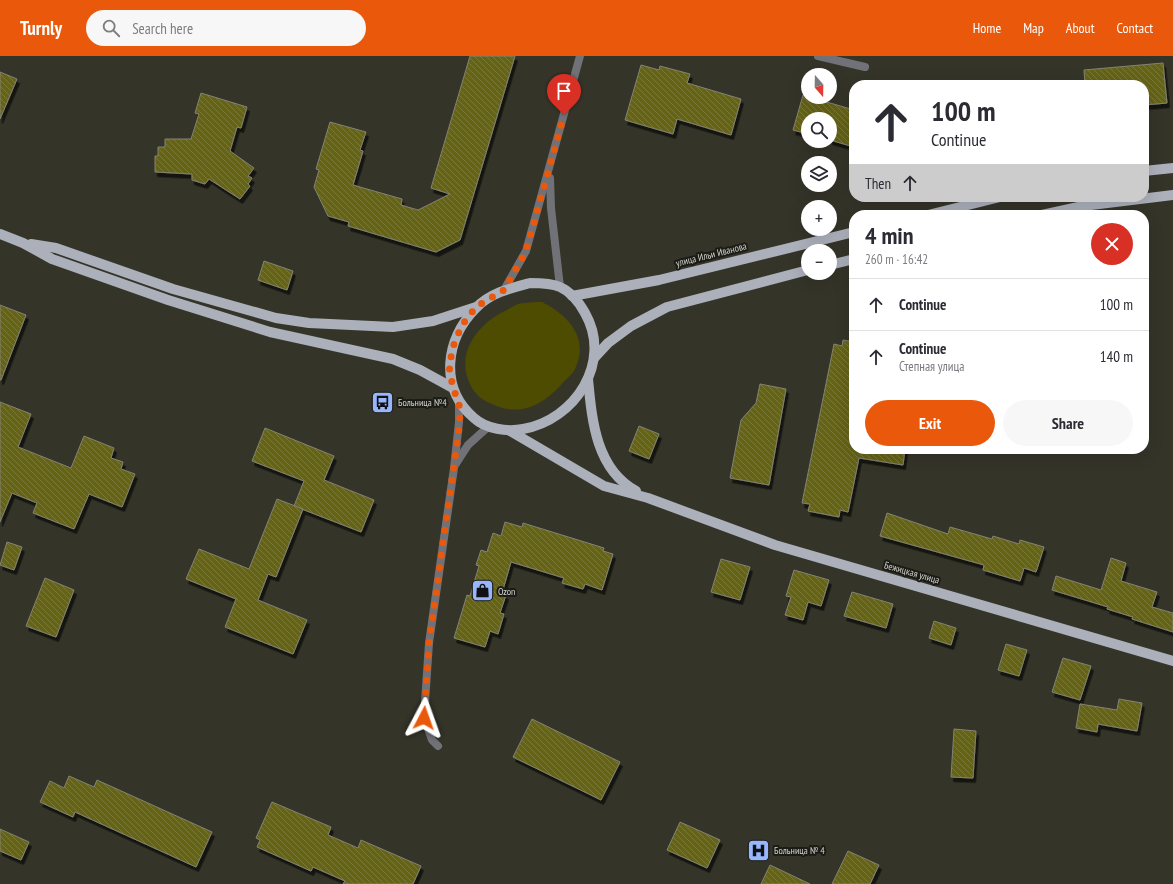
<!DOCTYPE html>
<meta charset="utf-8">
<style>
body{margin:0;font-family:"PT Sans Narrow",sans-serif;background:#f7f7f7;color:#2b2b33;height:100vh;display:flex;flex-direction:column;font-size:15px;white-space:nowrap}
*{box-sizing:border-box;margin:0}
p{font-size:13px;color:#7c7c81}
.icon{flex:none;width:22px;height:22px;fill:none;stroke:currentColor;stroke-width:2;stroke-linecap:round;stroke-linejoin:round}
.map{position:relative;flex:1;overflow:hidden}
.details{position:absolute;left:849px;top:154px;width:300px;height:244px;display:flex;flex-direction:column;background:#fff;border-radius:16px;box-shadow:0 4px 16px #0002}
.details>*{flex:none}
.hud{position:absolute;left:849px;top:24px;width:300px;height:122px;border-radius:16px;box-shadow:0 4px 16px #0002;background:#fff;color:#2b2b33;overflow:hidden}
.needle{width:26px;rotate:160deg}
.buttons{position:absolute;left:801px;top:12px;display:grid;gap:8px}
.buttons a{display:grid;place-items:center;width:36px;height:36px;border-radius:50%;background:#fff;box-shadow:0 4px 16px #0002;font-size:20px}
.pin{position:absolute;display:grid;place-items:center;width:34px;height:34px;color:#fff;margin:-41px -17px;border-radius:50% 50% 50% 0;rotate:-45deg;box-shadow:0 0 4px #0007}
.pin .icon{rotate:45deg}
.me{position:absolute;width:44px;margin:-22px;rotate:4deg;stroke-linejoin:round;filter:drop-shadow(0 0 3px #0008)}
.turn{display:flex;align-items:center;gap:14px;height:84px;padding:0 16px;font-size:18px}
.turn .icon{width:52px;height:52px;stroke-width:2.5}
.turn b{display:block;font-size:28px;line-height:34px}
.then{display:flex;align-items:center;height:38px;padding:0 16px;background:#0003;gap:8px;font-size:15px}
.round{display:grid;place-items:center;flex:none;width:42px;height:42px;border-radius:21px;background:#f7f7f7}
.head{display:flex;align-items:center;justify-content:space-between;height:68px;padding:0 16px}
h1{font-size:24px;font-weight:800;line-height:30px}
.action{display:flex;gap:8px;margin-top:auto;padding:8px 16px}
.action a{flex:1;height:46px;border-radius:24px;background:#ea580c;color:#fff;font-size:16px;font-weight:800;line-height:46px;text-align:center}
.action a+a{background:#f7f7f7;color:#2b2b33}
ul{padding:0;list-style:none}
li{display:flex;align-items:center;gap:12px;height:52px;padding:0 16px;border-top:1px solid #e1e1e2}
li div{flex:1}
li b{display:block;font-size:15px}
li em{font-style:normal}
header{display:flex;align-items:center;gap:24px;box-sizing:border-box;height:56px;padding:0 20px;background:#ea580c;color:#fff}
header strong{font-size:19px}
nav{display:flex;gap:22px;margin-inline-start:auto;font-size:14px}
.search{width:280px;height:36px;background:#f7f7f7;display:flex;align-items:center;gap:10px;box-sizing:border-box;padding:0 14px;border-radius:22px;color:#7c7c81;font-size:15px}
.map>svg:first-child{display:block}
</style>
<header>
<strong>Turnly</strong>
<div class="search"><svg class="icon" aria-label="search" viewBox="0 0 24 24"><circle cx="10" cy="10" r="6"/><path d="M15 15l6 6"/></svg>Search here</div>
<nav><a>Home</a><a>Map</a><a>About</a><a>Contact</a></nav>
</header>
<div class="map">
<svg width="1173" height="828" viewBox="0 0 1173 828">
<defs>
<pattern id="building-back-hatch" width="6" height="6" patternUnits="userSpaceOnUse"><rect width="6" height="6" fill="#656318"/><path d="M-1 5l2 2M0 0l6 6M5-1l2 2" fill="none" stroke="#7a7838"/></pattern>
<filter id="shadow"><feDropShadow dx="2.5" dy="4.5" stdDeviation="0" flood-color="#0009"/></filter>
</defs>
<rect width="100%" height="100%" fill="#343429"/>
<path fill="#4e4c00" d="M542,246C568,259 590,282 575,313C572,319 565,324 561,329C542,350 519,361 492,348C482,344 475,339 470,328C455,297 478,267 507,254C512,251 518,247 524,247C529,246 536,246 542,246Z"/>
<g fill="url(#building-back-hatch)" stroke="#838376" filter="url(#shadow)">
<polygon points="470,0 515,0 460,184 436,196 348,170 349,166 328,160 314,131 319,114 316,113 330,66 366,76 360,94 363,95 353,129 402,143 401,149 418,154 450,138 431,132"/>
<polygon points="1163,7 1167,47 1144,49 1144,29 1085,29 1084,14"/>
<polygon points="641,9 659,14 660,10 690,18 687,27 741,43 731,79 677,63 673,78 625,64"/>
<polygon points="0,16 17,23 0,63"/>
<polygon points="201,37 247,51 241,72 237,71 230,95 254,112 248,120 252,122 248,128 250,130 240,143 209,123 205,128 192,124 192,118 155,116 155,100 158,100 158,91 165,91 165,83 191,83 199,58 195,57"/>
<polygon points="803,39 854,54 854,91 830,84 830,63 808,63 808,78 793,74"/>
<polygon points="264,205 293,215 287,234 258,224"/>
<polygon points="0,249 26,259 1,324 0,324"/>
<polygon points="843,284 854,286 854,393 905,393 903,409 859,402 848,456 840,454 839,461 808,455 810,448 802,447 834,288 842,290"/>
<polygon points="760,328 786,333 769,429 730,422 741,364 756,347"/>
<polygon points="0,346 31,358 18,391 71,412 84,380 114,392 111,402 123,406 121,413 135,418 122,451 89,438 74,473 33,457 37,447 12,437 0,466"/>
<polygon points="639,370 659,378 649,403 629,395"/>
<polygon points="265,372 334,400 324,424 374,444 361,476 294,450 304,425 252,405"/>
<polygon points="277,443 303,453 276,521 268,518 258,544 307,564 293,598 225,571 236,543 186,523 199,493 249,513"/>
<polygon points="887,457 948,478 950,471 992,483 993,480 1019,488 1020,484 1044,491 1036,516 1024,512 1020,525 983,514 984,509 880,480"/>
<polygon points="505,466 522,471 523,467 604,492 603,495 613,498 602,534 585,528 583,533 562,527 564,522 511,506 502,537 506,539 500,557 504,558 498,578 490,575 485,591 454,582 467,539 470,540 479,510 476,509 481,494 487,496 493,477 501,480"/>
<polygon points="7,486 22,491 14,514 0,509"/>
<polygon points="1111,502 1126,507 1121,525 1157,536 1152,551 1173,557 1173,576 1132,563 1133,561 1107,553 1108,551 1052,534 1056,520 1101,534"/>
<polygon points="721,503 750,511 740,544 711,536"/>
<polygon points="794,514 829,524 821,550 808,546 803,564 785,559 791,541 786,540"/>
<polygon points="45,522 74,534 56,581 26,570"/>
<polygon points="852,536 893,548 886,572 844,560"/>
<polygon points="934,565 956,572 951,589 929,582"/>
<polygon points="1006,588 1027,594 1019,620 998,614"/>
<polygon points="1063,602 1091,610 1080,644 1052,636"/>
<polygon points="1119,643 1142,647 1137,675 1098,668 1097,676 1076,672 1080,648 1117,654"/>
<polygon points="532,663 620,706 601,744 513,701"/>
<polygon points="954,673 976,675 973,722 951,721"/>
<polygon points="69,720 94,731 97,724 212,776 196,811 75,756 73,761 40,746 50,725 64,732"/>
<polygon points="272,746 331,771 328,779 358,792 361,784 421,810 413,828 343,828 345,825 313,811 311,815 257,791 260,784 256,782"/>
<polygon points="680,766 720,784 707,812 667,794"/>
<polygon points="0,773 29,786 21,804 0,795"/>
<polygon points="848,795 879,809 870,828 832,828"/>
<polygon points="770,809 810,828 761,828"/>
</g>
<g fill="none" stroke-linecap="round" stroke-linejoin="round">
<g stroke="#707278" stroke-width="8">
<polyline points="818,0 865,11"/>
<polyline points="550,122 551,152 560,231"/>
<polyline points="504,234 526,195 580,0"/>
<polyline points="455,409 468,389 489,370"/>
<polyline points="438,690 432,684 424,661 429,587 454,412 459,366 459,347"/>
</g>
<g stroke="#abb0bb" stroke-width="10">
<polyline points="1144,115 1173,112"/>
<polyline points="928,159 1000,141"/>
<polyline points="1042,159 1083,150 1173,139"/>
<polyline points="0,178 23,187 52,203 168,244 270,276 393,303 420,314 453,332"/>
<polyline points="31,188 56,192 173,233 276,262 309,267 393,271 433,265 476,251"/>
<polyline points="830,209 854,203"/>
<path d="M530,227C540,227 551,227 560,231C571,236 579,246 585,257C613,306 575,364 523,373C507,376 486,373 474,362C439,332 445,283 476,252C490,237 511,232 530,227Z"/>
<polyline points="572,240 659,224 854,176"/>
<polyline points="595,301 608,287 631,270 667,251 808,214"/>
<path d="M588,323C592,365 596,413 636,435"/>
<polyline points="510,375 604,430 648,442 775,489 1173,605"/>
</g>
</g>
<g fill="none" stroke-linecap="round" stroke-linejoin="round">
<polyline stroke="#ea580c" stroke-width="7" stroke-dasharray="0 12.6" points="424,662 429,587 460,366 459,347 453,332 449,310 454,288 462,269 476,251 504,234 526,195 564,59"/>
</g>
<defs>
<symbol id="bus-square" viewBox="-11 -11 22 22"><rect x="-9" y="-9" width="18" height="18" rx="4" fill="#97b6fd" stroke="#1c1c17"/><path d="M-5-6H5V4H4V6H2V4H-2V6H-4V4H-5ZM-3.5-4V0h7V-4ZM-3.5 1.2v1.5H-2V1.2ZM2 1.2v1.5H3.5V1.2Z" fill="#111"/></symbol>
<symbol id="shop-square" viewBox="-11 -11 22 22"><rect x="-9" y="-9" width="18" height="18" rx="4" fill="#97b6fd" stroke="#1c1c17"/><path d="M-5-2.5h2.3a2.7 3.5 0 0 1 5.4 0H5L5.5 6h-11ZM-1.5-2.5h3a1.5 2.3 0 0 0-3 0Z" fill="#111"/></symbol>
<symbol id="hospital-square" viewBox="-11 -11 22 22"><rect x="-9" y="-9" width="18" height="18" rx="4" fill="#97b6fd" stroke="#1c1c17"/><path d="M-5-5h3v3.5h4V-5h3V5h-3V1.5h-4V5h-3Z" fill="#111"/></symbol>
</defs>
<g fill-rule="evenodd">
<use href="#bus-square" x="370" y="334" width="25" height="25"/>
<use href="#shop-square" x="470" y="522" width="25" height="25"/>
<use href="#hospital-square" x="746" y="782" width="25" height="25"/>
</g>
<g text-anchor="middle" stroke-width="4" stroke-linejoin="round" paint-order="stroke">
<g font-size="10" fill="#d2d2cb" stroke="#1c1c17">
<text transform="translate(711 198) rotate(-14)" y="4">улица Ильи Иванова</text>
<text transform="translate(912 516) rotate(16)" y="4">Бежицкая улица</text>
</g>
<g font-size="10" fill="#d2d2cb" stroke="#1c1c17" text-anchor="start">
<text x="398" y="350">Больница №4</text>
<text x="498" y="539">Ozon</text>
<text x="774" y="798">Больница № 4</text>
</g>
</g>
</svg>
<div class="buttons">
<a><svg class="needle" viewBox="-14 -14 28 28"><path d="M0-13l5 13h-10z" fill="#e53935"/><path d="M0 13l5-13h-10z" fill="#7c7c81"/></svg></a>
<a><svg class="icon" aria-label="search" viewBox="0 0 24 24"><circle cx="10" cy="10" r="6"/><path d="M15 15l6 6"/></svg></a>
<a><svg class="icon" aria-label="layers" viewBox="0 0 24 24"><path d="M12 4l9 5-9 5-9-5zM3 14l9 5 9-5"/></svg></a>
<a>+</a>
<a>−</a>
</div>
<div class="pin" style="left:564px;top:59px;background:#d93025"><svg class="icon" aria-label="arrive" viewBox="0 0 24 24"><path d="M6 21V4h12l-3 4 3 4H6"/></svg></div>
<svg class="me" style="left:424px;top:662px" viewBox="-20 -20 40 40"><path d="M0-17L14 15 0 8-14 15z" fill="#ea580c" stroke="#fff" stroke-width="4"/></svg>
<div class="hud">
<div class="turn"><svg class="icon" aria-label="ahead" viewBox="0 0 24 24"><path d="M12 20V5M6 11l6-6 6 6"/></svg><div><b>100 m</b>Continue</div></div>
<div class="then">Then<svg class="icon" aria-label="ahead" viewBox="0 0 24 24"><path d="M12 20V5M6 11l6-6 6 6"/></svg></div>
</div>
<section class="details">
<div class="head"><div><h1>4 min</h1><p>260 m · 16:42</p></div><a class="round" style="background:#d93025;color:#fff"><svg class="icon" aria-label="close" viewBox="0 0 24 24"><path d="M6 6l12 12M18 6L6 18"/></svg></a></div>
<ul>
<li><svg class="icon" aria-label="ahead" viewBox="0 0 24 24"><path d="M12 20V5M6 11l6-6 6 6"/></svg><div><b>Continue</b></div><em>100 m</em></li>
<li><svg class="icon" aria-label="ahead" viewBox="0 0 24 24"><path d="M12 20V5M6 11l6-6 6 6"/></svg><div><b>Continue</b><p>Степная улица</p></div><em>140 m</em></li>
</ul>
<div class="action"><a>Exit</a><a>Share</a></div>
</section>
</div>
